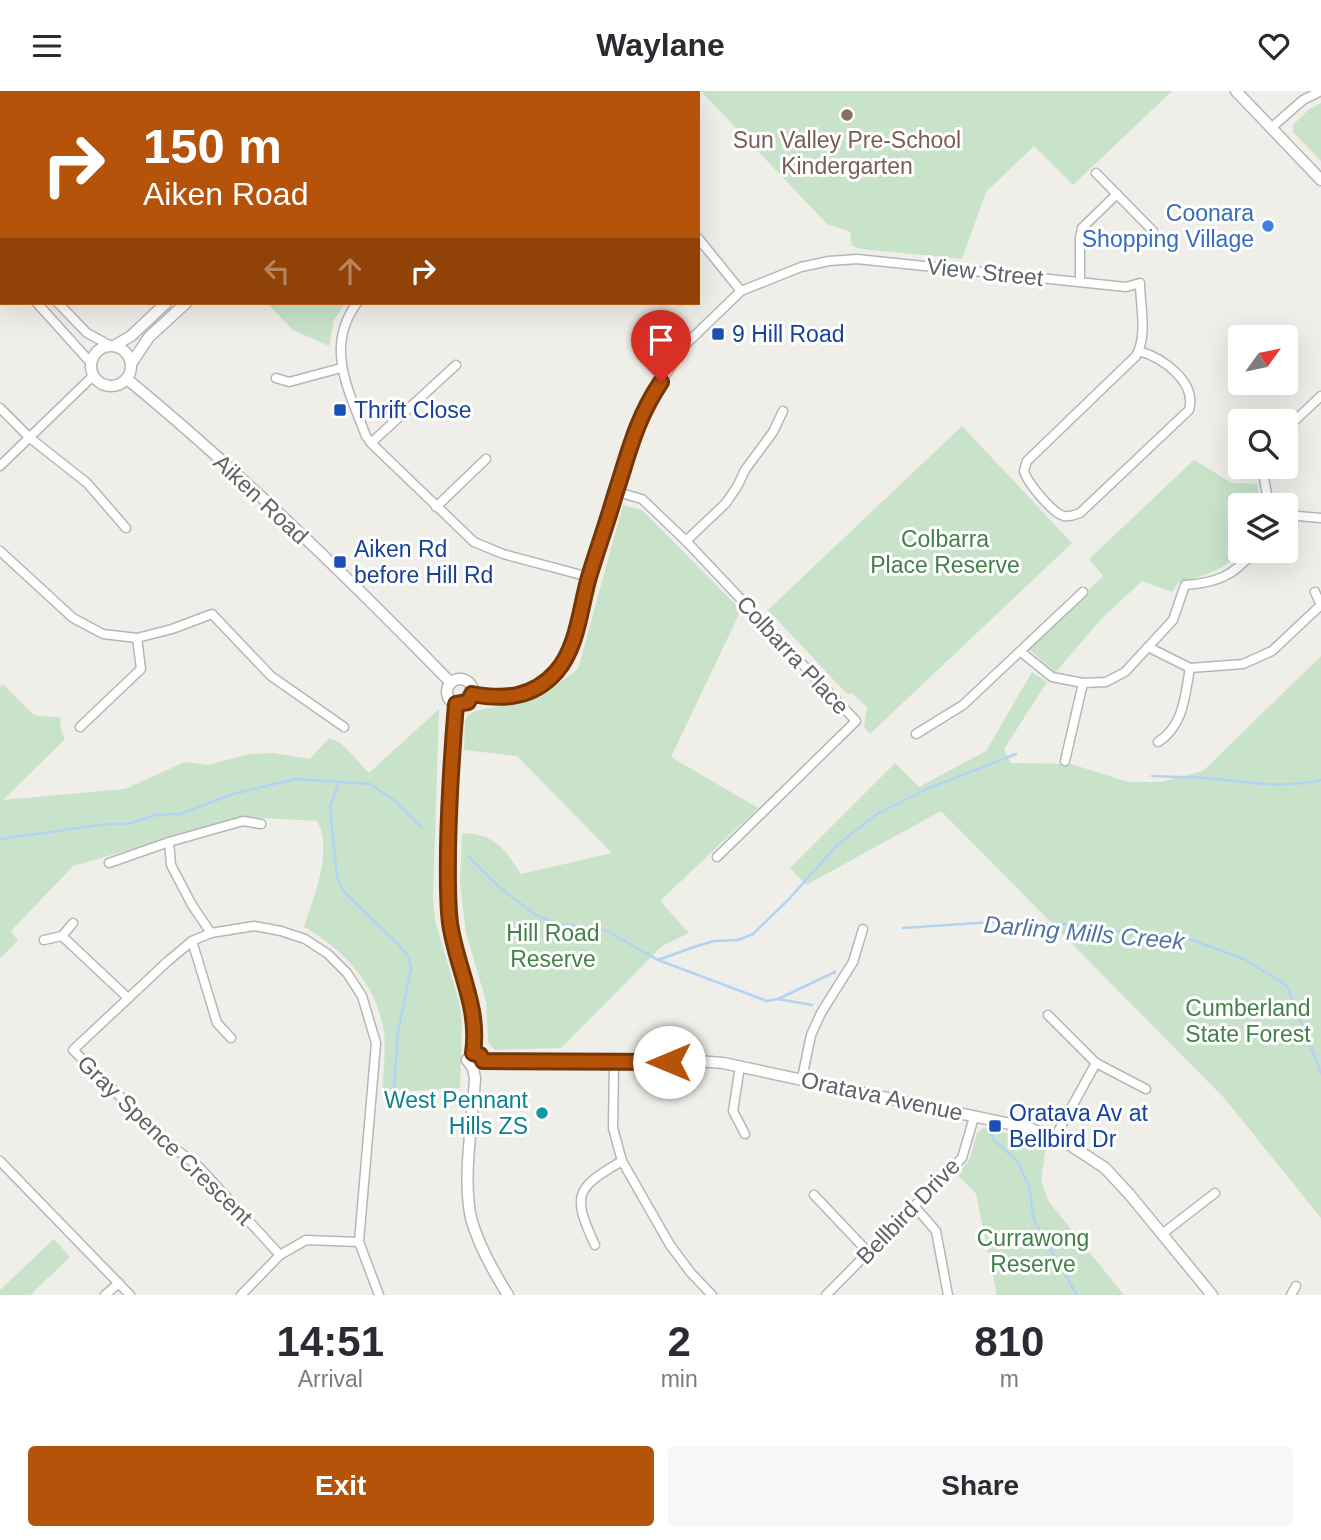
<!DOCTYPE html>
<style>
body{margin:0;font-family:Arial,sans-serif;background:#f7f7f7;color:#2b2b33;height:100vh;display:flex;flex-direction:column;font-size:26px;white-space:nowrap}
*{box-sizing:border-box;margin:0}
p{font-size:23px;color:#7c7c81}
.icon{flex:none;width:38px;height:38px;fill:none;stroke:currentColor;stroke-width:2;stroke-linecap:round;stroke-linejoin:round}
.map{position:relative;height:1204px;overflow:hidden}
.panel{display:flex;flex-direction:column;background:#fff;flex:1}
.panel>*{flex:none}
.hud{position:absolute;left:0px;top:0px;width:700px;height:214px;box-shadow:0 7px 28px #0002;background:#b45309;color:#fff;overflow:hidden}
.needle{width:46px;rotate:57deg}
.tools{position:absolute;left:1228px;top:234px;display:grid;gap:14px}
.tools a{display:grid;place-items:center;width:70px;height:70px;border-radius:7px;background:#fff;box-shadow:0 7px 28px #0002;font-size:35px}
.pin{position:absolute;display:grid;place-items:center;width:60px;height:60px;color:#fff;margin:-72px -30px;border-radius:50% 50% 50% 0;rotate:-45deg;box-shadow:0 0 7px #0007}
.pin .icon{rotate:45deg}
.me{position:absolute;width:77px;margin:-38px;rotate:270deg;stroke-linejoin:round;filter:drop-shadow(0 0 5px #0008)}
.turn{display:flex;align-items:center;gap:24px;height:147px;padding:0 28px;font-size:32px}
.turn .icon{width:91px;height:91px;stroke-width:2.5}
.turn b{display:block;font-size:49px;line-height:60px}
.lanes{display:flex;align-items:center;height:66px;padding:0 28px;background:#0003;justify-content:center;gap:35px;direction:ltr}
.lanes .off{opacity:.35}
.eta{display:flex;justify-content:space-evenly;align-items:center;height:119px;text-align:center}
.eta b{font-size:42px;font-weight:800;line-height:49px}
.primary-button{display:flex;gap:14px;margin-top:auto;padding:14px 28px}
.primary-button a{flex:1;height:80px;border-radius:7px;background:#b45309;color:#fff;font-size:28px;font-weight:800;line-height:80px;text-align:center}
.primary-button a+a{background:#f7f7f7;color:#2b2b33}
header{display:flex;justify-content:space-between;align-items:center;height:91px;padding:0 28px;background:#fff;font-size:32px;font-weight:800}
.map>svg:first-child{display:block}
</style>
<header><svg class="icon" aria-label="menu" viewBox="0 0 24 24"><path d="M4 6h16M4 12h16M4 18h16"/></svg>Waylane<svg class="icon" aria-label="heart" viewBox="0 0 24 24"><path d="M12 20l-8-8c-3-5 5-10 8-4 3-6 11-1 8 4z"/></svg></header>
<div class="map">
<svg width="1321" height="1204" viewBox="0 0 1321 1204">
<rect width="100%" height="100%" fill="#efeee8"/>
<g fill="#c8e3c9">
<polygon points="701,0 1172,0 1073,94 1034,55 986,101 962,168 861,158 853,155 850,148 851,141 827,133"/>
<polygon points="1321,12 1321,70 1293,41 1293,34 1308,19"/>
<polygon points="267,212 345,212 334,229 329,255 293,239"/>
<polygon points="962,335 1072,452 870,643 864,636 867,616 852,602 847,603 768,519"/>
<path d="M1194,369L1232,392L1257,393L1259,405L1254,415H1241C1241,427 1245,448 1240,459C1234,476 1194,489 1178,491L1172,501L1142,490L1102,527L1055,582L1029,558L1103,485L1089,468Z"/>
<path d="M623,414L642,419L741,519L671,666L758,717L660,810L689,842L662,855L561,957L495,959L488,951L486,910L466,842L463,819L460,792L462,742C495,743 504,757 521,783L612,762L517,665L464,659L465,631L468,624L476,620L541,606L578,578Z"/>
<polygon points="1321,565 1321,1127 1225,1008 941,720 806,794 790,777 895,672 919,696 986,660 1032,581 1047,591 1004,658 1011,672 1071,673 1128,691 1161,691 1203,680"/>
<path d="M3,593L34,624L61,627L60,636L65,648L3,709L125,698L185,671L208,674L250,663L273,662L310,668L329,647L341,652L369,682L439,618L433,809L436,833L460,914L462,932L460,997L382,1002C383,982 386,961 384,941C377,894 344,858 304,836C313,808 334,758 317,730L245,726L73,775L11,840L18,850L0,867V596Z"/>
<polygon points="984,1037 1031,1048 1046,1055 1041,1090 1049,1111 1124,1204 997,1204 976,1103 958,1084 970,1067 977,1042"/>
<polygon points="54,1148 70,1166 30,1204 0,1204 0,1199"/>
</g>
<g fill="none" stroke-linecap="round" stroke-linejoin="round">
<g stroke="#b2d4f4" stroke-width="2.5">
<path d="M1152,685C1170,686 1189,686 1207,687C1246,691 1281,698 1321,689"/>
<polyline points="339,691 330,716 337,786 344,801 398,853 408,865 411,878 398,940 394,998"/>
<polyline points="0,748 107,733 128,733 156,724 180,723 233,703 295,688 370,693 395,710 422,737"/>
<polyline points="468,765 498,795 534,823 558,833 605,839 658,869 767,910 778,908 835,881"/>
<polyline points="903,837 993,831 1076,834 1143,844 1178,844 1244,868 1287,895 1321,982"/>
<polyline points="658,869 697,855 714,850 738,849 753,843 789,808 837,754 877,723 927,698 1016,663"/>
<polyline points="778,908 812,914"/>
<polyline points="991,1042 994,1049 1017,1070 1029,1095 1034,1129 1077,1204"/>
</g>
<defs>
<g id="minor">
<polyline points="659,0 659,2"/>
<polyline points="224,2 226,0"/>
<polyline points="1271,37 1303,9 1321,0"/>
<polyline points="1096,82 1153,140"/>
<polyline points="698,147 741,200"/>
<polyline points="0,152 2,154"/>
<polyline points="0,172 2,174"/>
<polyline points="1080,191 1080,147 1082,137 1117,103"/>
<polyline points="37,212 91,272"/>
<polyline points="58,212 87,242 111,255"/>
<path d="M357,212C324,256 349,300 366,345L371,352L474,451L503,463L589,486"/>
<polyline points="276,287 289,291 341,277"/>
<polyline points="0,317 30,347 87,392 126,437"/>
<polyline points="1286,338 1321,305"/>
<polyline points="371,352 456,274"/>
<polyline points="0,375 93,285"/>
<polyline points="1262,376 1269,415"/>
<polyline points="617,401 642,408 686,450 856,630 717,766"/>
<polyline points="436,416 486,368"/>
<polyline points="1286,424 1321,427"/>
<polyline points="686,450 726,412 738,394 745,379 773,341 783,320"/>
<polyline points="0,460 73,527 103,543 137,547 172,538 212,523 271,585 344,636"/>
<polyline points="1315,501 1321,514"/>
<polyline points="1148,556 1190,577 1243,573 1272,560 1321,514"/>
<path d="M1021,561L1052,586L1083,592L1106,591L1125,581L1173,529L1185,494C1216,492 1234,485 1254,460"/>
<path d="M472,603L502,607L522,604L547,590L562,572L572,550L589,486L617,401L628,356L648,310L686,253L741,200L801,176L829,170L857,168L1126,196L1140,192C1140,215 1148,244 1136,265L1027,370L1024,380C1027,391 1052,422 1064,425C1069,426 1075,424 1080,422L1189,319C1197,291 1163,267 1139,260"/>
<polyline points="80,636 141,578 137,547"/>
<polyline points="916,643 963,614 1083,501"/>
<path d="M1158,651C1184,635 1185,604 1190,577"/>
<polyline points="1065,670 1083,592"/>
<polyline points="169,751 171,774 192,814 211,842"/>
<polyline points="109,772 169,751 243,730 261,733"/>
<polyline points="73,832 62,845 128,907"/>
<polyline points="44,849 62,845"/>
<polyline points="192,850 217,932 231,947"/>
<polyline points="1048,924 1096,972 1146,998"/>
<polyline points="614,971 613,1037 622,1070 670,1154 691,1182 712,1204"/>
<polyline points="740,975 733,1020 745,1043"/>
<polyline points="802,987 811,944 821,922 853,871 863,838"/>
<polyline points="1055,1046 1096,972"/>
<polyline points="0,1070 130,1204"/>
<polyline points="814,1104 869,1162"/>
<polyline points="916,1117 936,1140 948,1204"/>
<polyline points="1162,1143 1215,1102"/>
<path d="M595,1154C571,1103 576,1097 622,1070"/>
<polyline points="280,1164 199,1076 164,1049 73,959 168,870 192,850 211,842 254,835 281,840 305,848 328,863 347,882 362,905 376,952 359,1151 379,1204"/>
<polyline points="105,1204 119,1192"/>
<polyline points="241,1204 280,1164 306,1149 359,1151"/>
<polyline points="826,1204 962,1067 974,1026"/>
<polyline points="1291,1204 1296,1195"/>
</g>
<g id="tertiary">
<polyline points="1236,0 1321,89"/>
<polyline points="386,2 388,0"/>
<polyline points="406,2 408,0"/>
<circle cx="111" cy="275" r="20"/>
<polyline points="114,255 131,245 166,212"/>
<polyline points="131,273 149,246 186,212"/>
<path d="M127,288C240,381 349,487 451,592"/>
<circle cx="460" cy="601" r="13"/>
<polyline points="455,613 449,702 448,810 454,850 473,922 473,962"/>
<path d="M473,962L467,969L473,977L475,987C473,1029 462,1086 471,1127C478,1154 493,1180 508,1204"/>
<polyline points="483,970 697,970 723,972 1029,1037 1067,1052 1105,1077 1130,1104 1212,1204"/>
</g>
</defs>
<use href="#minor" stroke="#b4b7ba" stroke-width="11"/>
<use href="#tertiary" stroke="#b4b7ba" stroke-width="13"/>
<use href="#minor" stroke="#fff" stroke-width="8"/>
<use href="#tertiary" stroke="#fff" stroke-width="10"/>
</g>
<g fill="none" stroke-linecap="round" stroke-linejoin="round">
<defs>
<path id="route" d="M661,291C635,330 629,362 615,404C607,432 597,459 589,486C580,517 578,556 556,581C533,607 504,609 472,603L468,611L456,613C452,661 449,709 448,757C448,782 447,807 450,832C456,876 480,915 473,962L480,964L483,970L669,971"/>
</defs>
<use href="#route" stroke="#753606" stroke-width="18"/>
<use href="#route" stroke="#b45309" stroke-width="12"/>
</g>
<circle fill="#8d6e63" stroke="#fff" stroke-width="2.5" cx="847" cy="24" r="7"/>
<circle fill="#3f7fe0" stroke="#fff" stroke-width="2.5" cx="1268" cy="135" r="7"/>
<g fill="#1a4fb4" stroke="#fff" stroke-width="2.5">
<rect x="711" y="236" width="14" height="14" rx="3.5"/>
<rect x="333" y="312" width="14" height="14" rx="3.5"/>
<rect x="333" y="464" width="14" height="14" rx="3.5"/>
<rect x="988" y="1028" width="14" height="14" rx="3.5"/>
</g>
<circle fill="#0f9aa8" stroke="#fff" stroke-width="2.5" cx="542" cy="1022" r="7"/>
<g text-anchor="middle" stroke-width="6" stroke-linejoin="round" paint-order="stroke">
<g font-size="23" fill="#785e54" stroke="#fff">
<text x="847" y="57">Sun Valley Pre-School<tspan x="847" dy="26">Kindergarten</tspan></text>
</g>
<g font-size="23" fill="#366cbe" stroke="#fff" text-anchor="end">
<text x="1254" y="130">Coonara<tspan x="1254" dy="26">Shopping Village</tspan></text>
</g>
<g font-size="23" fill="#5f6266" stroke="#fff">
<text transform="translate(985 181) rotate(6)" y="8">View Street</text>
<text transform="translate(261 408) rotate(43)" y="8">Aiken Road</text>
<text transform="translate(793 564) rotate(47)" y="8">Colbarra Place</text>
<text transform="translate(882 1005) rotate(12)" y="8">Oratava Avenue</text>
<text transform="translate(165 1049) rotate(44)" y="8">Gray Spence Crescent</text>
<text transform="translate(908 1120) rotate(-46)" y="8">Bellbird Drive</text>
</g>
<g font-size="23" fill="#164399" stroke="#fff" text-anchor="start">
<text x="732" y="251">9 Hill Road</text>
<text x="354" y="327">Thrift Close</text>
<text x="354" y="466">Aiken Rd<tspan x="354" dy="26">before Hill Rd</tspan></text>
<text x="1009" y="1030">Oratava Av at<tspan x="1009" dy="26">Bellbird Dr</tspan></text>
</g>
<g font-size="23" fill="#428248" stroke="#fff">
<text x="945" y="456">Colbarra<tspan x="945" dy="26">Place Reserve</tspan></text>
<text x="553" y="850">Hill Road<tspan x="553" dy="26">Reserve</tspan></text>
<text x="1248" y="925">Cumberland<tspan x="1248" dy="26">State Forest</tspan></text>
<text x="1033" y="1155">Currawong<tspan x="1033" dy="26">Reserve</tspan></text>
</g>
<g font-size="23" fill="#0d838f" stroke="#fff" text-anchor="end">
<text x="528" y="1017">West Pennant<tspan x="528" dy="26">Hills ZS</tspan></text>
</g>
<g font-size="24" font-style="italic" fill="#5075a5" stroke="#fff">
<text transform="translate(1084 842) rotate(5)" y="8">Darling Mills Creek</text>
</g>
</g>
</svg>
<div class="tools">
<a><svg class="needle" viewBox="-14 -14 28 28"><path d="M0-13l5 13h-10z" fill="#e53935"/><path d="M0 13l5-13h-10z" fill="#7c7c81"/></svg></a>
<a><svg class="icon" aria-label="search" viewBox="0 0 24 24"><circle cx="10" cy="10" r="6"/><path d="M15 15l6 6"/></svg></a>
<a><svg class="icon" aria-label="layers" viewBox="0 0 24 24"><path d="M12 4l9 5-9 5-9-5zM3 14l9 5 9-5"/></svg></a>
</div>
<div class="pin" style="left:661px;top:291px;background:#d93025"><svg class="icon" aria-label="arrive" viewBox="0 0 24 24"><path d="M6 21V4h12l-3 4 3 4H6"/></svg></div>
<svg class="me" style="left:669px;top:971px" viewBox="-20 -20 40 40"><circle r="19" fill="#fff"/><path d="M0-13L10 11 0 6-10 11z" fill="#b45309"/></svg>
<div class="hud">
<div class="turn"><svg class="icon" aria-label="right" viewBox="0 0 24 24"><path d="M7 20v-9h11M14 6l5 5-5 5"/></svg><div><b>150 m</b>Aiken Road</div></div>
<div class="lanes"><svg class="icon off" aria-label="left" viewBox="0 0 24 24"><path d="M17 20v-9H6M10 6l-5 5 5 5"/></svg><svg class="icon off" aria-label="ahead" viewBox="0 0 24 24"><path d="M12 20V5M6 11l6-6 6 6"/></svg><svg class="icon" aria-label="right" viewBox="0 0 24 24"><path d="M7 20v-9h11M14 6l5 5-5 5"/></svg></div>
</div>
</div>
<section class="panel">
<div class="eta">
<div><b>14:51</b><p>Arrival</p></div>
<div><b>2</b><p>min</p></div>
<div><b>810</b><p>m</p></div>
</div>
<div class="primary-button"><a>Exit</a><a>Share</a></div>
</section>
